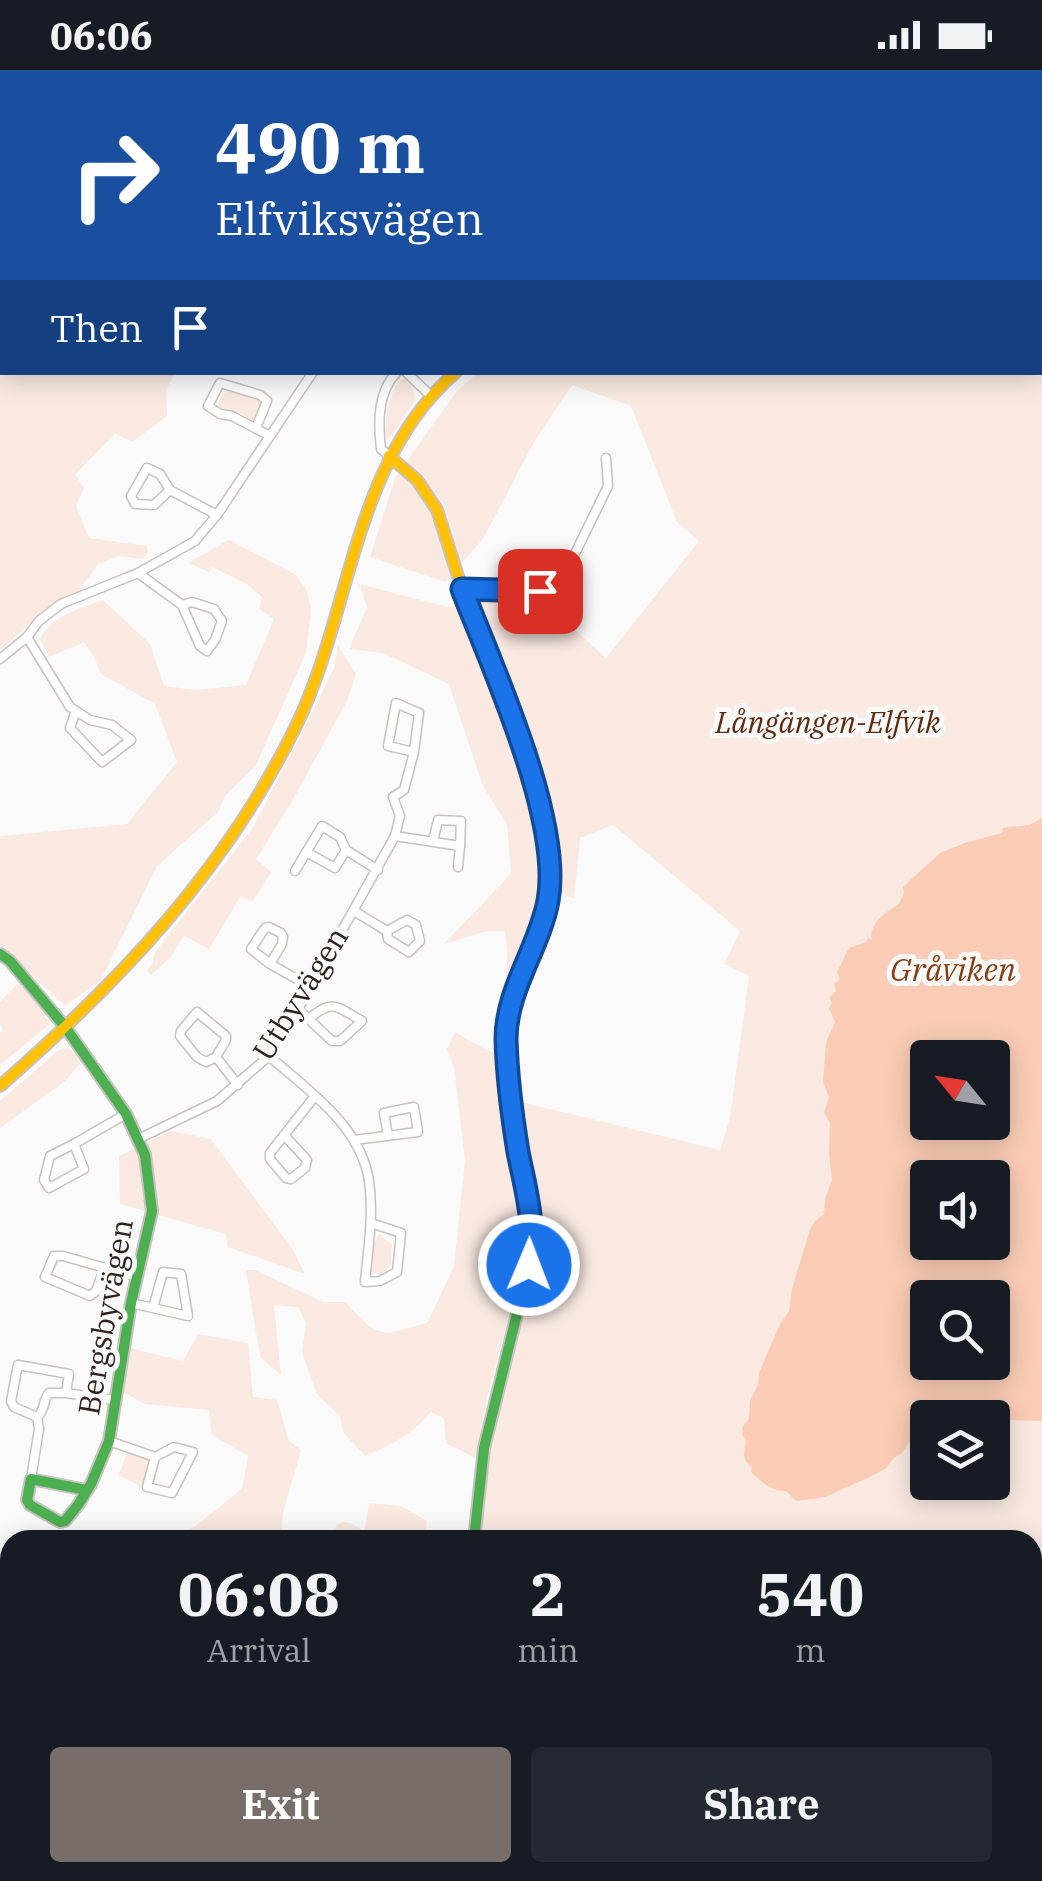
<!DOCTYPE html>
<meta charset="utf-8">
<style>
body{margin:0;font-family:"IBM Plex Serif",serif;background:#242831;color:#f1f3f6;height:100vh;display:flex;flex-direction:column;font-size:38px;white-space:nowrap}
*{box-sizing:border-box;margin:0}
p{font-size:32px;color:#9ea1a6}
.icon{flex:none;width:55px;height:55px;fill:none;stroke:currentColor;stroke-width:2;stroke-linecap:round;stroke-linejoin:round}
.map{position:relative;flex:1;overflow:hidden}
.drawer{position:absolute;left:0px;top:1460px;width:1042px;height:352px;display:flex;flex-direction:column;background:#171b24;border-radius:30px 30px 0 0;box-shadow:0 5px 25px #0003}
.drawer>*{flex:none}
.banner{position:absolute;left:0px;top:0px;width:1042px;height:305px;box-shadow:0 5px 25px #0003;background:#1a4fa0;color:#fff;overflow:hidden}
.needle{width:65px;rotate:300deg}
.controls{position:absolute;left:910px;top:970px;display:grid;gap:20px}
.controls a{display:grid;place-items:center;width:100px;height:100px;border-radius:10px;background:#171b24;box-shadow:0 5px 25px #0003;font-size:50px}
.pin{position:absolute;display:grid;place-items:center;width:85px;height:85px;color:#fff;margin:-42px;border-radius:20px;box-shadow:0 5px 15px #0006}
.me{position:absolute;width:110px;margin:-55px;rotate:1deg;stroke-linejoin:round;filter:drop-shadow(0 0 8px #0008)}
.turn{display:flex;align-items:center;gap:35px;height:210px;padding:0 50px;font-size:45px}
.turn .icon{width:130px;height:130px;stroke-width:2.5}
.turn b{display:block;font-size:70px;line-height:85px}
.then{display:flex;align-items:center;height:95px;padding:0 50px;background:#0003;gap:20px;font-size:38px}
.eta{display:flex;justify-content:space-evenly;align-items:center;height:170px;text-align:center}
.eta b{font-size:60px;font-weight:700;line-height:70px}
.action{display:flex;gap:20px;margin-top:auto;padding:20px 50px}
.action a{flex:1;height:115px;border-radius:10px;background:#776e6a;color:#fff;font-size:40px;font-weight:700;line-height:115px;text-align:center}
.action a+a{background:#242831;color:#f1f3f6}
.status{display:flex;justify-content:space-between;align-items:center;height:70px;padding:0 50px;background:#171b24;direction:ltr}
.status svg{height:28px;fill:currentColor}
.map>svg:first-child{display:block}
</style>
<div class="status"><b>06:06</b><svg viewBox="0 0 49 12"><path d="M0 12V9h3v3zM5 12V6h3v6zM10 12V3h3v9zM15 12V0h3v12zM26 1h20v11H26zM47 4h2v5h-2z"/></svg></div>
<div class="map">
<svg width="1042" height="1811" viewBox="0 0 1042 1811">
<rect width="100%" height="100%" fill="#fafafa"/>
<g fill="#f9e9e1" fill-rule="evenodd">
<polygon points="562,0 912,0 910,2 560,2"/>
<path d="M944,0H1042V1811H477V1802H1032V1470H479L488,1392L518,1262L532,1219L543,1163L542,1142L527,1094L521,1032L720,1080L730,1048L749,906L724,894L740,861L613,755L580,768L574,829L555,821L549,763L536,706L481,543L469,516L531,520L606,588L699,471L677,452L631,336L572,315L534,372L483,469L445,512L370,487L395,408L456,322L477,303L1040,302V2H942ZM928,988H992V1052H928ZM928,1108H992V1172H928ZM928,1228H992V1292H928ZM928,1348H992V1412H928Z"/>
<polygon points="0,234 2,235 2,302 176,303 166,319 167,346 132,372 115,363 75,405 84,418 76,436 89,468 147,476 148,483 142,489 119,486 98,494 78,522 49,537 0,580"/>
<path d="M405,309L410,313L416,329L390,368H385C385,346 388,329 399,310Z"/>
<path d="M227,321L260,328L263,332L256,352C250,350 246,345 239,343C229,338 228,345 217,335L223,324Z"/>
<path d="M229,470L296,505L307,521L311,540L306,583L256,695L225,726L218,742L157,796L101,910L65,936L0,876V766L127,754L177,692L155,634L101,604L94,587L84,572L49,587L40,569C51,546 79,539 103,530L150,574L164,616L196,620L246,615L274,549L259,539L262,527L247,514L212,497L209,502L188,493Z"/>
<path d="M359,514L447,537L460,535C477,575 491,616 505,657C524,712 547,768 541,828C537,858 522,887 511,914L506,910L507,883L505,861L484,862L444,874L511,804L507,754L483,716L449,614L383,583L349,579L367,537Z"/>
<polygon points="338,575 356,604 347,631 290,735 256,789 271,802 253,831 240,827 209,879 184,866 170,888 151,905 147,901 153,892 155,882 252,759 303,661 334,598"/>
<polygon points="22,909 50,954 0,995 0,962 3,959 0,954 0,932"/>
<path d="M455,962L485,979L503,986L512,1086L523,1152L517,1216L487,1328L475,1388L446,1373L444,1348L431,1342C413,1364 391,1375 365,1386L343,1362L340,1346L317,1324L302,1283L306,1253L298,1237L274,1235L281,1305L260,1287L246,1200H255L323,1232H345C380,1270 380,1267 428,1252L454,1196L465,1091L454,997L447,979Z"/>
<polygon points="69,978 82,991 64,1012 0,1058 0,1031 59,980"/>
<polygon points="171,1061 211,1069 293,1180 305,1204 228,1177 225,1164 120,1134 119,1086"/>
<polygon points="379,1164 392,1174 391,1194 384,1203 373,1204 369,1197 373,1176"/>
<polygon points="198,1264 248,1273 253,1327 277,1330 289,1371 301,1380 283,1443 281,1470 164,1470 194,1457 242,1419 248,1386 211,1364 209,1340 145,1334 123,1322 130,1278 183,1291"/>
<polygon points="127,1382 148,1388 144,1412 141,1417 119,1405"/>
<polygon points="369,1433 401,1436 427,1451 424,1470 363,1470"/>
<polygon points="343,1452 351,1453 361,1459 360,1470 331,1470 337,1455"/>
<polygon points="0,1497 10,1502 10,1802 379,1802 383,1811 0,1811"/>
</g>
<g fill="#faccb5" fill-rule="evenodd">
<path d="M1042,748V1351L1010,1350L993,1354L992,1348H928L927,1355L919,1358L902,1383L894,1388L885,1399L872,1406L825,1427L796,1431L786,1421C771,1421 762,1412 751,1402L752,1397C741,1389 744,1383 746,1372L742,1364L743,1356L749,1349L750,1330L758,1315L759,1303L780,1254L789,1241L792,1219L810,1159L815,1151L824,1144L825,1129L832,1110L829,1084L830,1053L824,1042L829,1027L823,1012L826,972L835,952L829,938L832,933L829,928L836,921L834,913L840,910L837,902L849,878L866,872L868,868L872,870C868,854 887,841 899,834L904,823L903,817L940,783L965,773L1002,763L1003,758L1030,755ZM928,988H992V1052H928ZM928,1108H992V1172H928ZM928,1228H992V1292H928Z"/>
<polygon points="1033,1746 1042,1746 1042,1811 996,1811 997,1803 1032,1802"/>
</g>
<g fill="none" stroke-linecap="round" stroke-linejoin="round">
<defs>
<g id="street">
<polyline points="239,0 240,2"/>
<polyline points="319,0 319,2"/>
<polyline points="6,2 7,0"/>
<polyline points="119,2 135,0"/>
<polyline points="2,13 2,25"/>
<polyline points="0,67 2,66"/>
<polyline points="406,302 430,325"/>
<polyline points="256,358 267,331 260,325 220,313 208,336 220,344 232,346 270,366"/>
<path d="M389,386L381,379C378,354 377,322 397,302"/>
<polyline points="170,420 160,404 147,398 131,426 135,434 154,435 170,420 217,445"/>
<polyline points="138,503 182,535 200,576 207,581 215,570 222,551 214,539 192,532 182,535"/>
<polyline points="462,519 540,521 569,496 608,416 606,388"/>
<polyline points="27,567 70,637 90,650 112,655 131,670 102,692 70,658 76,641"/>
<polyline points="0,589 27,567 39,551 61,534 138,503 195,471 217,445 313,302"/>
<polyline points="395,766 460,776 461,751 438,750 433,771"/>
<polyline points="306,782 335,798 346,780"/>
<polyline points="458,797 460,776"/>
<polyline points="295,801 322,756 340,767 346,780 378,800"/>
<polyline points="354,841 387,861 388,869 409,882 420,871 416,855 407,850 387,861"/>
<polyline points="270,894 282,874 283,867 281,863 269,857 265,858 251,879 270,894 311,917"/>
<path d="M298,939L332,971H340L362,951C337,937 333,928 309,949"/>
<path d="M269,986C308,1020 361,1056 369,1111C374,1145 368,1179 365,1212L380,1211L397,1202L401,1163L371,1153"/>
<polyline points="216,987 226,970 226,966 197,942 181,961 180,966 197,987 206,992 216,987 238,1015"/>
<polyline points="284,1065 307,1090 305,1098 291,1109 286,1108 270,1089 270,1083 315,1026"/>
<polyline points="138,1069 217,1031 269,986 298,939 395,766 400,746 393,727 404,720 414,682 419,643 396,633 388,676 414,682"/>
<polyline points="354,1070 418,1062 414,1037 384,1043 388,1066"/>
<polygon points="74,1074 84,1099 49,1118 44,1110 50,1086"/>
<polyline points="74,1074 126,1044"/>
<polyline points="104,1199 96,1221 90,1226 45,1207 54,1186 63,1186 137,1207"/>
<polyline points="131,1233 188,1246 181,1204 163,1202 153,1238"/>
<path d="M66,1323H49C42,1331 46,1340 37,1347L14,1337L11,1331L18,1295L69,1304L66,1323L115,1330"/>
<polyline points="109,1371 155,1387 147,1417 172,1423 193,1382 174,1377 155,1387"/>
<polyline points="31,1409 39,1359 37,1347"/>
<polyline points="1032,1535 1042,1522"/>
<polyline points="498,1811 521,1802"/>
</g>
<g id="fast">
<polyline points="927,2 930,0"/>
<polyline points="0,884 10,891 66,958 126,1044 145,1085 152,1141 131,1233 109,1371 91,1414 78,1435 65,1451 60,1452 30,1435 27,1430 31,1409 86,1420"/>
<polyline points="474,1470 484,1378 529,1195 532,1158 509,1020 506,966 510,944"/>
</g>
<g id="slow">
<polyline points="389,386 417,410 437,440 462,519 516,657 547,768 550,809 548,833 514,924 510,944"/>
<path d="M0,1016C119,912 226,800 296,656C353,539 352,392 456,302"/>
<polyline points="471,1802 471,1811"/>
</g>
</defs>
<use href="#street" stroke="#c7c1bf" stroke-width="11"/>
<use href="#fast" stroke="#c7c1bf" stroke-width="14"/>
<use href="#slow" stroke="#c7c1bf" stroke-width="14"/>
<use href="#street" stroke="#fefefe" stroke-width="8"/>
<use href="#fast" stroke="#4caf50" stroke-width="10"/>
<use href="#slow" stroke="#ffc107" stroke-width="10"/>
</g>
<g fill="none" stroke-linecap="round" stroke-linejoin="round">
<defs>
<path id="route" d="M529,1195C530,1183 532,1170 531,1157C530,1132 523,1107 518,1082C512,1045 507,1007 506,969C506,920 539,878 548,831C563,750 492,597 462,519L540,521"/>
</defs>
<use href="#route" stroke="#114b97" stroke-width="25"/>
<use href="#route" stroke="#1a73e8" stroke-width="18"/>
</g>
<g text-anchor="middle" stroke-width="10" stroke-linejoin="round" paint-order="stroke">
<g font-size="30" font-style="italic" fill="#5f2b0e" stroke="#fafafa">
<text x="828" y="663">Långängen-Elfvik</text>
</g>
<g font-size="30" fill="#30231d" stroke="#fafafa">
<text transform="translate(301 924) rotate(-58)" y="10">Utbyvägen</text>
<text transform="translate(106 1247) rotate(-80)" y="10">Bergsbyvägen</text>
</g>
<g font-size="32" font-style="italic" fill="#873f13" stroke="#fafafa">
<text x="953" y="911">Gråviken</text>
</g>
</g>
</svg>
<div class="controls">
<a><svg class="needle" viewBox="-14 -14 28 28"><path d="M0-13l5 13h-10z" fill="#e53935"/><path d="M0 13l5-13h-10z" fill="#9ea1a6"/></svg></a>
<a><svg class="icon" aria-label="sound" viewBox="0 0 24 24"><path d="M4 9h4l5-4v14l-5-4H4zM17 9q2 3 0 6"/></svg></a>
<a><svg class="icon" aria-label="search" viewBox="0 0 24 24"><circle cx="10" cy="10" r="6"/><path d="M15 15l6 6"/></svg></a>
<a><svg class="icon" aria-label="layers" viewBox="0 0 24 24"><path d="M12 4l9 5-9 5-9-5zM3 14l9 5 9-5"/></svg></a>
</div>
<div class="pin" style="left:540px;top:521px;background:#d93025"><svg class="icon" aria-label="arrive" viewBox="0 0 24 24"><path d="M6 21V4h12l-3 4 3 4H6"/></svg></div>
<svg class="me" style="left:529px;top:1195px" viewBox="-20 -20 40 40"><circle r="17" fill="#1a73e8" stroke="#fff" stroke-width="3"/><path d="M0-11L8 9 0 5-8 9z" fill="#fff"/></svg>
<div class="banner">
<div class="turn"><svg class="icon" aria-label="right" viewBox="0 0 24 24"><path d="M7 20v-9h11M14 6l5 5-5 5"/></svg><div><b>490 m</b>Elfviksvägen</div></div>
<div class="then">Then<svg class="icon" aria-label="arrive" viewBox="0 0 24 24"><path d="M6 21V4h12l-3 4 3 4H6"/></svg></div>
</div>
<section class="drawer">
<div class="eta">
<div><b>06:08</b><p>Arrival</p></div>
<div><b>2</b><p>min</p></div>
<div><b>540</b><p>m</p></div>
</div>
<div class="action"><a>Exit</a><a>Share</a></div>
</section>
</div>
